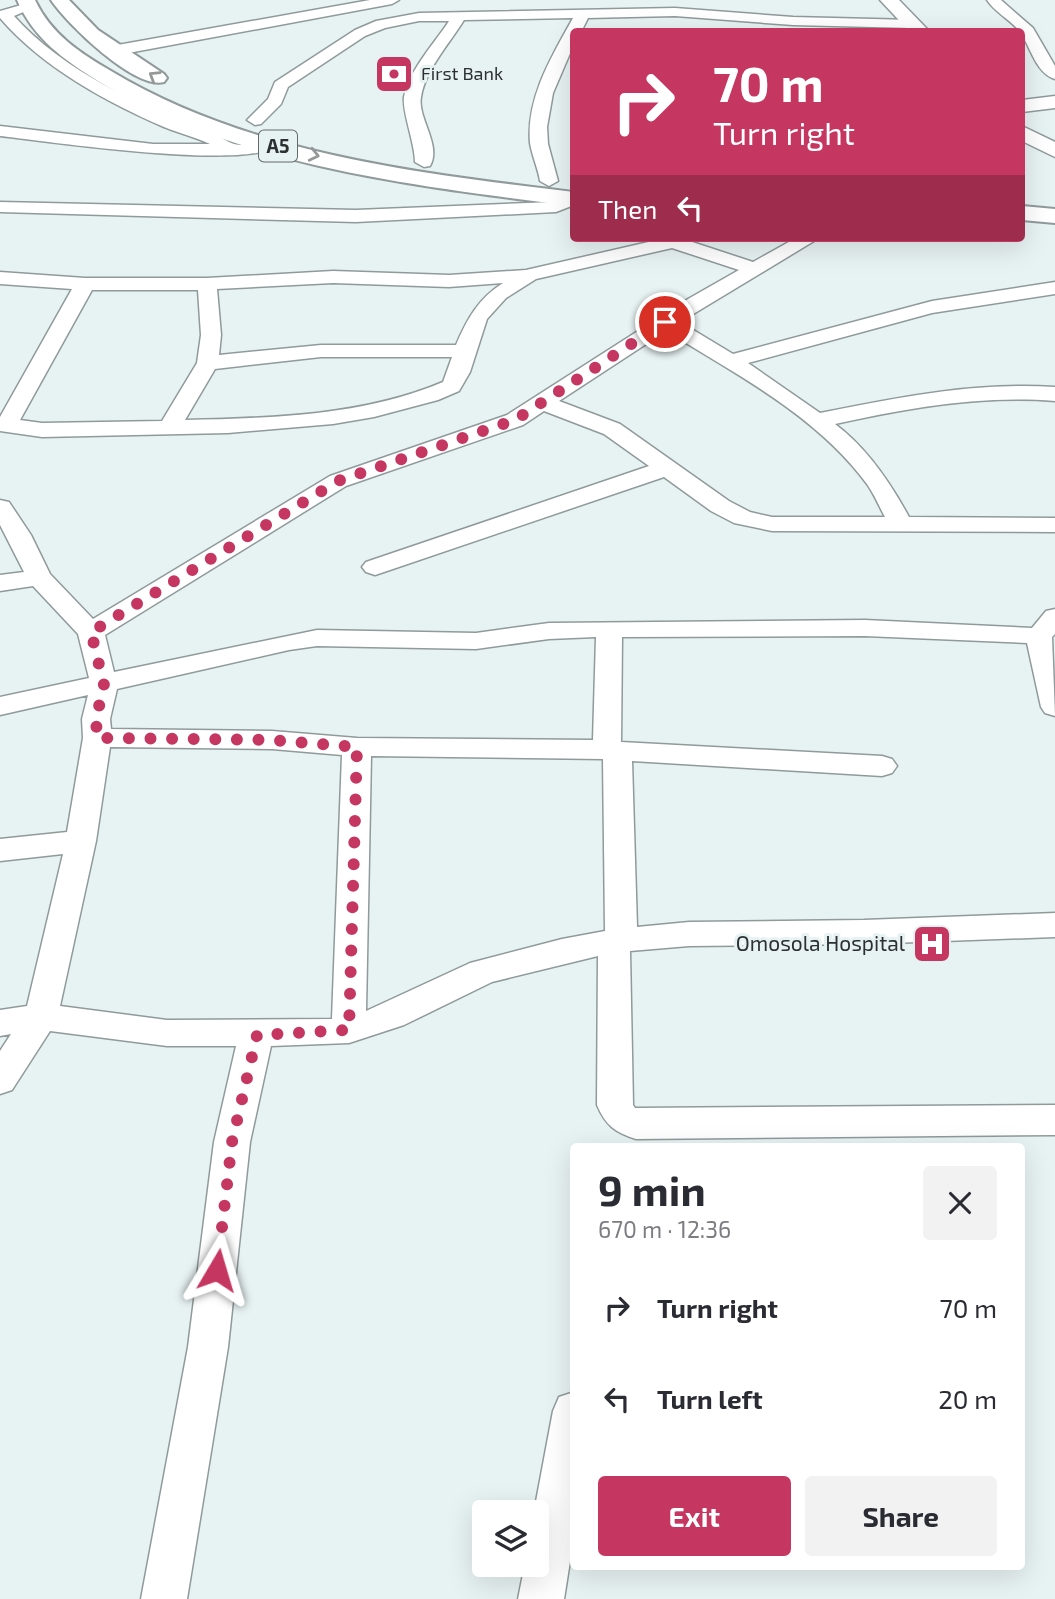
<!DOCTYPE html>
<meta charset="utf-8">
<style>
body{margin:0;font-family:"Exo 2",sans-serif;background:#f2f2f3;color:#2b2b33;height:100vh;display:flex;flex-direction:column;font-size:26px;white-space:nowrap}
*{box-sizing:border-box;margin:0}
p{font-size:23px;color:#7c7c81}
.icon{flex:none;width:38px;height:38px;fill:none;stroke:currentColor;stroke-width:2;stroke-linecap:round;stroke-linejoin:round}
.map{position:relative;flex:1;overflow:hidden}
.sheet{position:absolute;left:570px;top:1143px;width:455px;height:427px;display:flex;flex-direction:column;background:#fff;border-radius:7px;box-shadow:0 7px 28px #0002}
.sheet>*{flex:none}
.hud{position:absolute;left:570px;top:28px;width:455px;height:214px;border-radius:7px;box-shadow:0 7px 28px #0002;background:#c53761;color:#fff;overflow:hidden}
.tools{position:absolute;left:472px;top:1500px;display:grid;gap:14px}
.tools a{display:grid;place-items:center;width:77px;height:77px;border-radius:7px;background:#fff;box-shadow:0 7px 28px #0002;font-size:35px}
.pin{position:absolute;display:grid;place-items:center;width:60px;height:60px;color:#fff;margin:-30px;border:4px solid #fff;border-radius:50%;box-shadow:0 2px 7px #0007}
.me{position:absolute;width:77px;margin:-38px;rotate:7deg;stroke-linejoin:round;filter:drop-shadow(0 0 5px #0008)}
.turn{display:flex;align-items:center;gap:24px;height:147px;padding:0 28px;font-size:32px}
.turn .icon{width:91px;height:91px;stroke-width:2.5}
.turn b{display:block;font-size:49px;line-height:60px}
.then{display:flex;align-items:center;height:66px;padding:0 28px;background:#0003;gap:14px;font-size:26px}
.round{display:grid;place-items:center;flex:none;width:74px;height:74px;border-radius:7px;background:#f2f2f3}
.summary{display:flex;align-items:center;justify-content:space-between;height:119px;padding:0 28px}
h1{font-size:42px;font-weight:700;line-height:52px}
.primary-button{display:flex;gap:14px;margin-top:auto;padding:14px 28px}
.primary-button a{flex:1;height:80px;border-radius:7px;background:#c53761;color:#fff;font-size:28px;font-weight:700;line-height:80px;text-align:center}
.primary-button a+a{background:#f2f2f3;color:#2b2b33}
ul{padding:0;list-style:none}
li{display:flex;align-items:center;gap:21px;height:91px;padding:0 28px}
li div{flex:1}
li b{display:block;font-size:26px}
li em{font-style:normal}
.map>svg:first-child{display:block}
</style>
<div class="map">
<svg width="1055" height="1599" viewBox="0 0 1055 1599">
<rect width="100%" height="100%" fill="#e7f2f2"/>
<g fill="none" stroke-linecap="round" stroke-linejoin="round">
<defs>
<g id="minor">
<polygon points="370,0 399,0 392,4 112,56 104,51 112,46"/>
<path d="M987,0H1001L1033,28L1055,66V79C1037,74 1031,49 1022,35C1015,22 996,14 987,0Z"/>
<path d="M28,3L33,4L35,7L14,16C64,72 141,106 211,132C218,135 227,142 234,144C246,147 260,142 271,139L280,144C254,172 44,141 0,136V126L153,144H210C195,137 179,133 164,127C106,102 42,67 0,18V11Z"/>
<path d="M675,8L793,17L913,20L920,24L913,28L793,25L675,16L588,18L581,32H574V44L553,93L547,127L548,144L558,181L549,186L540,181C538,168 532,156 530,143C526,98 552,56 573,18L464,20C450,43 425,70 421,97C417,118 442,145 430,166L424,167L415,162C415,143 402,112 404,97C409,70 435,43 449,21H419L385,28L365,36L288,87L281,104L261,124L255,125L247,120L268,99L275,82L355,30L376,21L419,13Z"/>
<polygon points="574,194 574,205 556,212 356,222 0,212 0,202 356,210 553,202"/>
<path d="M666,238H680L753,262L796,238H819L680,322L733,354L932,301L1055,282V294L932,313L748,363L820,413C899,397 975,382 1055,387V401C980,395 908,408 835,424C867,448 890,482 909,517L1055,518V532L772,531L734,523L711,511L664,477L384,572L375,575L366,572L362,567L366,562L649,466L604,434L544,411L523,425L346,486L105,635L114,672L317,630L476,633L549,623L865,620L1032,628L1046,611L1055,609V634L1052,637L1055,716L1045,713L1041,707L1027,643L865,636L622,637L621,742L882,756L892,759L897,766L892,773L882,776L632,761L637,927L689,922L864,920L1055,913V937L864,944L689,946L630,951L633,1105L635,1108L1055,1105V1135L636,1139C615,1132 606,1126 597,1105L598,956L492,982L404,1025L349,1043L271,1046L250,1142L228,1347L187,1599H141L188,1347L214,1142L236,1046H167L50,1031L12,1090L0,1094V1051L11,1034L0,1036V1010L27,1006L63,854L0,861V839L67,832L83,738L82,719L88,695L0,715V697L89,678L78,634L33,586L0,591V575L24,572L0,525V500L9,502L31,535L50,574L93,619L330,476L507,415L688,299L739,270L672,248L536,279L506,298L487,319L470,372L459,391L438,400L374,417L333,424L228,433L42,437L0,431V417L72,289L0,284V272L85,278H207L333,271L449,275L526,270ZM333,283L449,287L503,283C479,298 467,319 456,345H321L219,355L221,335L217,289ZM92,290H198L201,335L197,363L162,421L42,423L20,420ZM666,331C736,374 817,416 867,484C874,494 879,506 885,517H772L750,512L729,501L620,424L559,401ZM321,357H452L443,382C363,416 271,418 185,420L215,369ZM596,637L593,740L357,738L272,731L111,729L110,719L117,689L289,650L317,646L476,649L549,639ZM110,747L272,749L342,755L332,1019L167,1020L60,1006L96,841ZM371,756L603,759L605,931L562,939L470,963L366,1011Z"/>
<polygon points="574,1392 574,1536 564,1599 518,1599 525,1564 537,1564 537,1512 534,1512 553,1411 559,1397"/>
</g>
<g id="major">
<polygon points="880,0 899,0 930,32 910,32"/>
<polygon points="1055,96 1055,108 1022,112 1022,100"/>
<polygon points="1022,126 1055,142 1055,157 1022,141"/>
</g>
<g id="highway">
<path d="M17,0H35C51,34 80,53 111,71C249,154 417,173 574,192V206C414,186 239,167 98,81C64,60 33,38 17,0Z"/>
<path d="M51,0H69L98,30L164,74L167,78L164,82C135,90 67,24 51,0Z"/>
<polygon points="1022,206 1055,209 1055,223 1022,220"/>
</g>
</defs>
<use href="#minor" stroke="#909a9b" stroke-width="3"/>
<use href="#major" stroke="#909a9b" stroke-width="3"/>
<use href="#highway" stroke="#909a9b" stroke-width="4"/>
<use href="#minor" fill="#fff" fill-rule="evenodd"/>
<use href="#major" fill="#fff" fill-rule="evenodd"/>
<use href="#highway" fill="#fff" fill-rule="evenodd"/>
</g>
<defs><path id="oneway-chevron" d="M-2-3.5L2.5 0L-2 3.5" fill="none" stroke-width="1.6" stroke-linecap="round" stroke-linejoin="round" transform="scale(1.75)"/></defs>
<g stroke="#969898">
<use href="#oneway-chevron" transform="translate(154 76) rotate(-148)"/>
<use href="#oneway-chevron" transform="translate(314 155) rotate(13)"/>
</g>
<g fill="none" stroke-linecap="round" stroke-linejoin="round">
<polyline stroke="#c53761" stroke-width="12" stroke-dasharray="0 21.6" points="217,1270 232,1142 257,1035 349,1030 357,747 272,740 97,738 96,719 104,685 91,632 338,481 515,420 665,322"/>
</g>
<defs>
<symbol id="bank-square" viewBox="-11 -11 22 22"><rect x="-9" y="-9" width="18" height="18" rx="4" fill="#c53761" stroke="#e7f2f2"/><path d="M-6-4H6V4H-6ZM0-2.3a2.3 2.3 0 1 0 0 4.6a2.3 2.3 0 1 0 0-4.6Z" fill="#fff"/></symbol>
<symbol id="hospital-square" viewBox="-11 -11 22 22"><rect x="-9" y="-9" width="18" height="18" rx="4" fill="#c53761" stroke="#e7f2f2"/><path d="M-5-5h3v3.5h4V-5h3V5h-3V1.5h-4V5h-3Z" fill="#fff"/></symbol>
</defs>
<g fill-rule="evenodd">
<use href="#bank-square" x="372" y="52" width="44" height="44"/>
<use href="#hospital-square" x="910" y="922" width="44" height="44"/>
</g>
<g text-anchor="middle" stroke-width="6" stroke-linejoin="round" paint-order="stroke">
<g font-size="18" fill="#2c3030" stroke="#e7f2f2" text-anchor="start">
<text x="421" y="80">First Bank</text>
</g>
<rect fill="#e7f2f2" stroke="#646a6a" stroke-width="2" x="259" y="130.5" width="38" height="31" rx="5"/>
<g font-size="19" font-weight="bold" fill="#2c3030">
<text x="278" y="153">A5</text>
</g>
<g font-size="21" fill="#2c3030" stroke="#e7f2f2" text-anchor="end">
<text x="905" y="951">Omosola Hospital</text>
</g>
</g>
</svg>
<div class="tools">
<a><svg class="icon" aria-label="layers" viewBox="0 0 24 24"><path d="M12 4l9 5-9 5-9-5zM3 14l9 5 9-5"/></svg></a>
</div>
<div class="pin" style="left:665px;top:322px;background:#d93025"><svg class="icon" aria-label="arrive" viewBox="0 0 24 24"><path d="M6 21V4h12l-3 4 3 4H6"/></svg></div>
<svg class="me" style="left:217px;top:1270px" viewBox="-20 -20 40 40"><path d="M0-17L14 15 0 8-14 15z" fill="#c53761" stroke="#fff" stroke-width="4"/></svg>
<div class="hud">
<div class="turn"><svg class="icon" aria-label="right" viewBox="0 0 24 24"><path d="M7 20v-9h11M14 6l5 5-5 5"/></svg><div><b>70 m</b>Turn right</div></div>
<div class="then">Then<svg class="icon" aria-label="left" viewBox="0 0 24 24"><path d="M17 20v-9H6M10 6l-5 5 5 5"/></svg></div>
</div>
<section class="sheet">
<div class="summary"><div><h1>9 min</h1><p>670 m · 12:36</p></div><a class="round"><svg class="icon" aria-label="close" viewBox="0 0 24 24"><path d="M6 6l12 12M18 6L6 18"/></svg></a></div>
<ul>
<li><svg class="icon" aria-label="right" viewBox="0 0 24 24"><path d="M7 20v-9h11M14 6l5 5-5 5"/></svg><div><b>Turn right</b></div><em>70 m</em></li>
<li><svg class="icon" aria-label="left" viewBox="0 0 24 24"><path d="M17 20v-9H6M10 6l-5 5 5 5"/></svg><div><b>Turn left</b></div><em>20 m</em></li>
</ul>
<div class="primary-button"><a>Exit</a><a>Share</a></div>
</section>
</div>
